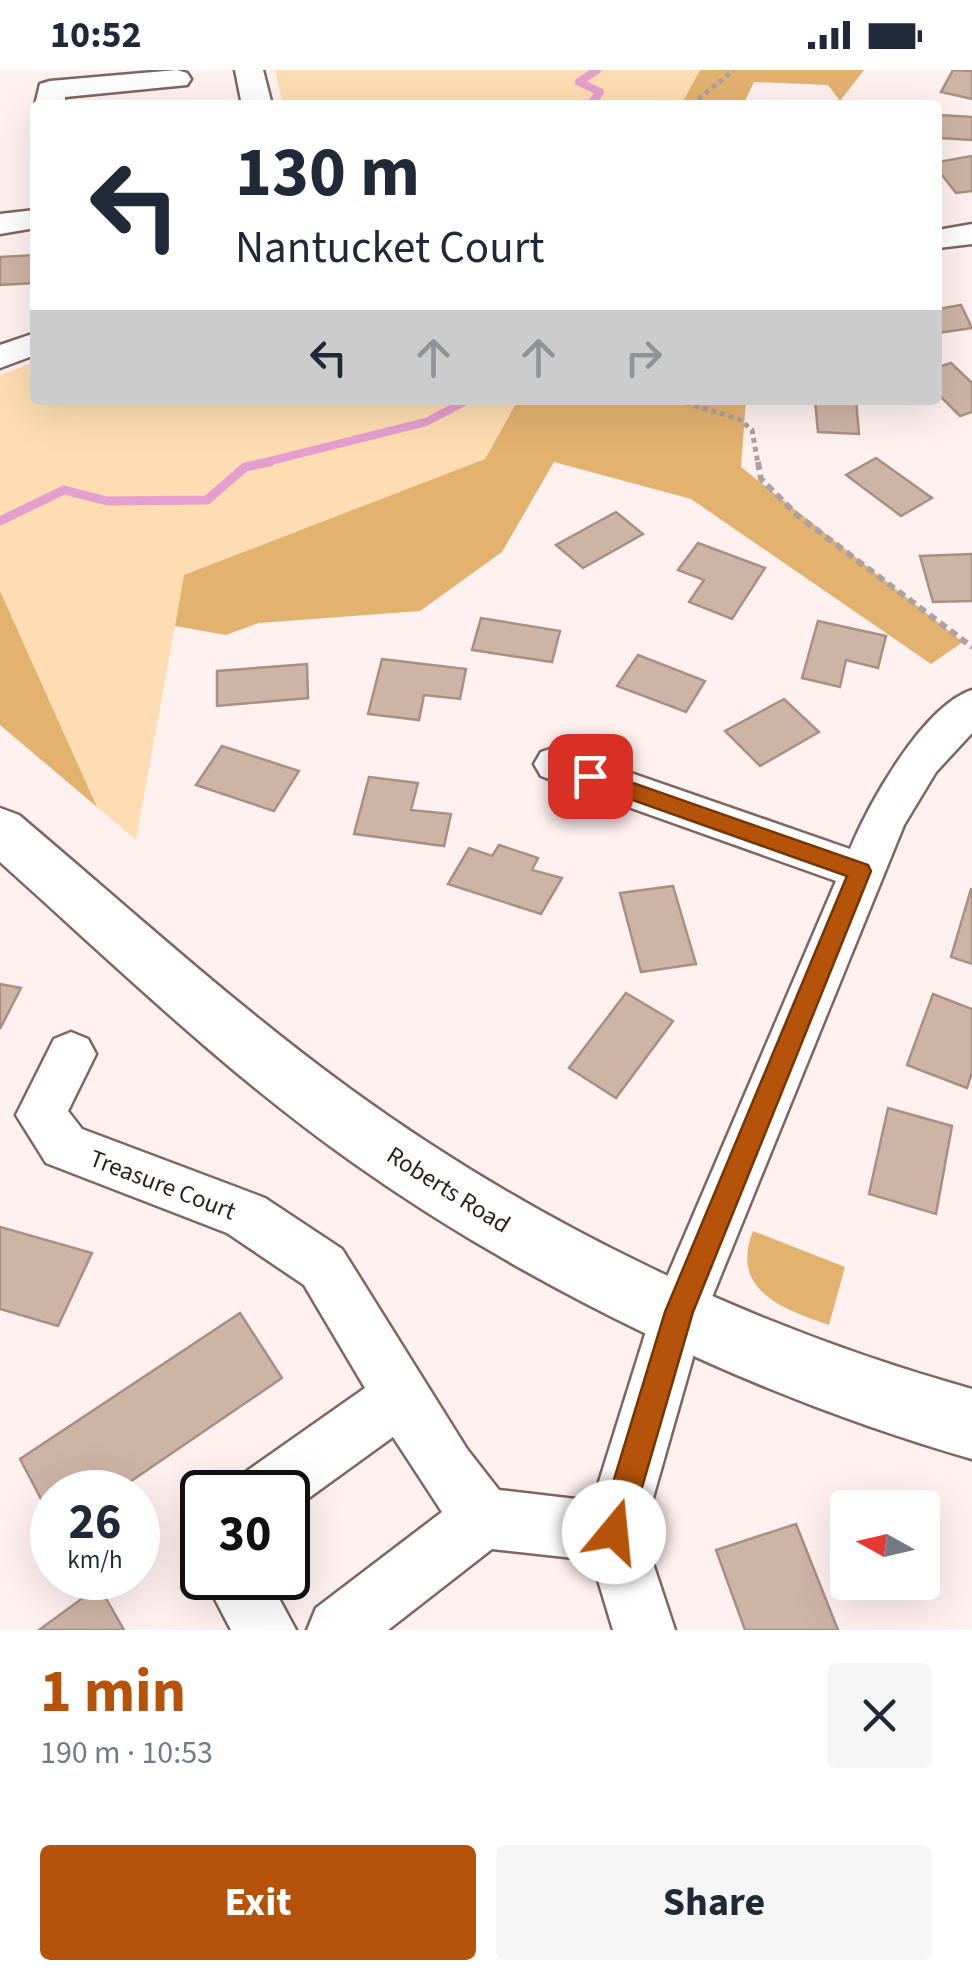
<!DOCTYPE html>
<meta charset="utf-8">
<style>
body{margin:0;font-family:"Source Sans 3",sans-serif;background:#f6f6f7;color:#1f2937;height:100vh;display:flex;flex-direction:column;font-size:38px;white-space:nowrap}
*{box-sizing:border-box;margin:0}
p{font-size:32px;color:#747a83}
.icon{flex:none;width:55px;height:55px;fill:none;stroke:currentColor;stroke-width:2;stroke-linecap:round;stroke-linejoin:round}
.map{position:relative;height:1560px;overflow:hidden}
.side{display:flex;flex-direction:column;background:#fff;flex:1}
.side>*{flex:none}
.hud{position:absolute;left:30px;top:30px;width:912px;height:305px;border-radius:10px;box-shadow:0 10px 40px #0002;background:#fff;color:#1f2937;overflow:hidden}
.needle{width:65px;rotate:278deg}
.tools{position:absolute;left:830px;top:1420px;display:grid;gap:20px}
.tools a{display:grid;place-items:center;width:110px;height:110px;border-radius:10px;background:#fff;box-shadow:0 10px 40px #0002;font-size:50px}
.speed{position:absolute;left:30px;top:1400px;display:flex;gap:20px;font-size:50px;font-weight:700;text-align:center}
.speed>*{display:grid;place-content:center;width:130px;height:130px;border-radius:50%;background:#fff;box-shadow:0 10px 40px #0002;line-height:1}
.speed small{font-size:25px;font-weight:400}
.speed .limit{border:5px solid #111;border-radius:15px;background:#fff;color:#111}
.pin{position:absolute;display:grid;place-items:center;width:85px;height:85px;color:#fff;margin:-42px;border-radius:20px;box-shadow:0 5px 15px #0006}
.me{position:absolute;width:110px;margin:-55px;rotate:17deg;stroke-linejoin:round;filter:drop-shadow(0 0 8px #0008)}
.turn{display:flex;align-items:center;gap:35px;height:210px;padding:0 40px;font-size:45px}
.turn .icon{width:130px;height:130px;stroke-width:2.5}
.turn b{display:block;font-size:70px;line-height:85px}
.lanes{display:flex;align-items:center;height:95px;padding:0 40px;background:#0003;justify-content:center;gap:50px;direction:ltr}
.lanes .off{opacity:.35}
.round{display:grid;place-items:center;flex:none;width:105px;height:105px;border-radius:10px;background:#f6f6f7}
.headline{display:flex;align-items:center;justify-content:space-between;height:170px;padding:0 40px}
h1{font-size:60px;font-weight:700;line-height:75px;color:#b45309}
.cta{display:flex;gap:20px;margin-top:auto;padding:20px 40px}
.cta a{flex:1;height:115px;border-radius:10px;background:#b45309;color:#fff;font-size:40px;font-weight:700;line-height:115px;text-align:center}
.cta a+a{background:#f6f6f7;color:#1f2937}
.status{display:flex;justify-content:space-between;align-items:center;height:70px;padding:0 50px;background:#fff;direction:ltr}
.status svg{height:28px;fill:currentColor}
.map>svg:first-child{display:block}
</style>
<div class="status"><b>10:52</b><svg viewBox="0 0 49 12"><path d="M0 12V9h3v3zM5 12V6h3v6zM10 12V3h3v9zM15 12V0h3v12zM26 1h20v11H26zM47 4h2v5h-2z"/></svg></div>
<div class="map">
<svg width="972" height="1560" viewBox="0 0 972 1560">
<rect width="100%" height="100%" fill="#fef1f0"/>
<g fill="#feddb2">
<polygon points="275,0 700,0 681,35 283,35"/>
<polygon points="35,292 35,330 518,330 485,389 184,506 136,770 97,737 0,521 0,305"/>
</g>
<g fill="#e4b26f">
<polygon points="700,0 864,0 840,31 828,15 754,12 743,35 681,35"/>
<polygon points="518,330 746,330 741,397 963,572 931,594 691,429 554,392 502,482 420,541 259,553 226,565 175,556 184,505 485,389"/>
<polygon points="0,521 97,737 0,655"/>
<path d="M753,1161L845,1197L829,1255C784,1239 729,1221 753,1161Z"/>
</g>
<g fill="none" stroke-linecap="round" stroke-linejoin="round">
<g stroke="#e59fce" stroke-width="8">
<polyline points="590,35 600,22 579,12 597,0"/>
<polyline points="258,394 426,352 468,330"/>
</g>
<polyline stroke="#e59fce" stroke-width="9" points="0,451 64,420 107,431 207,430 245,397 270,392"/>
</g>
<g fill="#ceb4a6" stroke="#a89082" stroke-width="2.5">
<polygon points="953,0 972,1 972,29 941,22"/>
<polygon points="939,45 972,47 972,70 940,68"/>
<polygon points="972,86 972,121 956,123 938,100 938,92"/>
<polygon points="35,185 35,213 0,215 0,187"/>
<polygon points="961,235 972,258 938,263 938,239"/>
<polygon points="951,293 972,313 972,342 960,346 938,324 938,297"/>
<polygon points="815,330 856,330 859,364 818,362"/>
<polygon points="876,388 932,428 901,446 846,405"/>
<polygon points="616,442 643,464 583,498 556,475"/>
<polygon points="698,473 765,498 732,549 689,532 704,510 678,500"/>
<polygon points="972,484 972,531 933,532 920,486"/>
<polygon points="481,548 560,561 552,592 472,580"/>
<polygon points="818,551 886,566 878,598 846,590 840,617 802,608"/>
<polygon points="638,585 705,611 686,642 617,616"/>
<polygon points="382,589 466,599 460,629 424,625 419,650 368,644"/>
<polygon points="307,594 308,628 217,636 217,601"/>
<polygon points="784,629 819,662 760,696 725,661"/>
<polygon points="222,676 299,701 274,741 196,715"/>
<polygon points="369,707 418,713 411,740 451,744 444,776 354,764"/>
<polygon points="499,775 538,788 532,800 562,808 541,844 448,814 469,778 492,786"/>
<polygon points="673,816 696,894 641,902 620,823"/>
<polygon points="971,819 972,819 972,894 951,887"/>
<polygon points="0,914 21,918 0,959"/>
<polygon points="626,923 673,951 616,1028 569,998"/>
<polygon points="933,924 972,939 972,1002 967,1018 907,995"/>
<polygon points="888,1038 952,1056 936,1144 869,1124"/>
<polygon points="0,1157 92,1183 58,1256 0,1239"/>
<polygon points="240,1243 282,1308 115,1422 52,1422 52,1450 20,1389"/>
<polygon points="796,1454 838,1560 745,1560 716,1480"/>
<polygon points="99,1516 124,1560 39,1560"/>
</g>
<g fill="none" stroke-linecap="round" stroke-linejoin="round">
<defs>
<g id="minor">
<polygon points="177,0 187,3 191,9 187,15 65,27 65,35 35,35 40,14 50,11"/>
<polygon points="235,0 263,0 272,35 242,35"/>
<polygon points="35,140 35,158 0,164 0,144"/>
<polygon points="972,154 972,174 938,178 938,160"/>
<polygon points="35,263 35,285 0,298 0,275"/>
<path d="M972,620V663L936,702L904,755L706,1242L643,1463L675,1560H613L592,1490L492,1479L388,1560H307L316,1538L442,1442L393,1367L288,1443V1422H239L247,1401L365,1318L304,1215L227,1163L46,1093L16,1045L54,969L71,962L88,969L96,984L68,1041L82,1059L265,1128L342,1179L467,1379L499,1420L593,1431L652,1242L836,811L541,706L534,694L541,682L556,677L850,779C869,733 923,636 972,620Z"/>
<polygon points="204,1508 268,1508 296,1560 231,1560"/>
</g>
<path id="major" d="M0,738L19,745C129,838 236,936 353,1021C536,1154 753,1258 972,1319V1389C761,1329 531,1219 352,1092C226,1003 115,895 0,792Z"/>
</defs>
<use href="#minor" stroke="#806561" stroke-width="5"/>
<use href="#major" stroke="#806561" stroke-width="5"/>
<g stroke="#aea1a0" stroke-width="5" stroke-dasharray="5 4" stroke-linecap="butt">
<polyline points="691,35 734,0"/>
<polyline points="677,330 739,349 752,360 758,394"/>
</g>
<polyline stroke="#aea1a0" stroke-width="6" stroke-dasharray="8 5" stroke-linecap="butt" points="758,392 761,409 797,445 972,577"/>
<use href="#minor" fill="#fff" fill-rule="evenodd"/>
<use href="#major" fill="#fff" fill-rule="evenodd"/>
</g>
<polygon fill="#b45309" stroke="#753606" stroke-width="2.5" points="590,698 868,795 871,801 693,1242 629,1462 624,1473 614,1478 603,1473 598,1462 665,1242 847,806 582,712 579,706 582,700"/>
<g text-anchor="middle" stroke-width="8" stroke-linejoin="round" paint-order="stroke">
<g font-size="25" fill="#2b1f1e" stroke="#fff">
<text transform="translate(163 1114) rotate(21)" y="9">Treasure Court</text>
<text transform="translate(449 1119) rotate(32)" y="9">Roberts Road</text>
</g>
</g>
</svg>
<div class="tools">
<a><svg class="needle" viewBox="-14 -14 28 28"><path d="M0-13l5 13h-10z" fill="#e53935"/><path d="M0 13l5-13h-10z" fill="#747a83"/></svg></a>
</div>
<div class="speed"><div>26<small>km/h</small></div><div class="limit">30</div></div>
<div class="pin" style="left:590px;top:706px;background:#d93025"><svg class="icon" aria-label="arrive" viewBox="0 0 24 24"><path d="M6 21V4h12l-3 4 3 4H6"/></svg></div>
<svg class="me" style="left:614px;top:1462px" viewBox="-20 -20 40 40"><circle r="19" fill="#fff"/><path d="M0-13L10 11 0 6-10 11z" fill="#b45309"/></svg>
<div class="hud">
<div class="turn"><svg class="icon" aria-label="left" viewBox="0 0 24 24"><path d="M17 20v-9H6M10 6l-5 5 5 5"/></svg><div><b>130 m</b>Nantucket Court</div></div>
<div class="lanes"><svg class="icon" aria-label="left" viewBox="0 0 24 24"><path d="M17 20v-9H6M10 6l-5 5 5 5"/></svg><svg class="icon off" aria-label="ahead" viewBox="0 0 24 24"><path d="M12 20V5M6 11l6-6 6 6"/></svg><svg class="icon off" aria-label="ahead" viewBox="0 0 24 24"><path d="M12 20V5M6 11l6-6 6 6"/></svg><svg class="icon off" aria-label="right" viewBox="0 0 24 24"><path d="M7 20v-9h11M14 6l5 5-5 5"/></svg></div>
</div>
</div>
<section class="side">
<div class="headline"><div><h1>1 min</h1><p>190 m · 10:53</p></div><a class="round"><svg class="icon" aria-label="close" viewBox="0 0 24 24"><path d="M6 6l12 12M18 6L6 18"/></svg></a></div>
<div class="cta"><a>Exit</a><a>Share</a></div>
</section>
